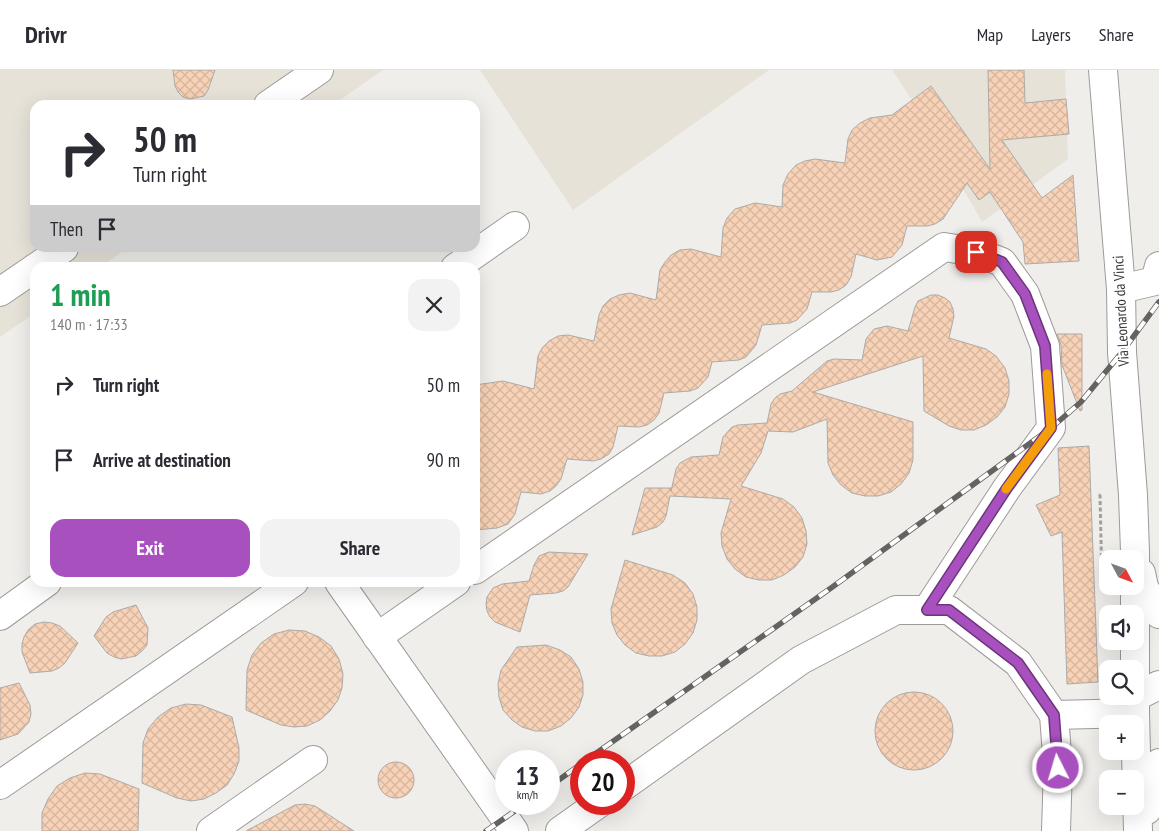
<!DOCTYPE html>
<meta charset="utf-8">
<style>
body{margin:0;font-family:"PT Sans Narrow",sans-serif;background:#f2f2f3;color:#2b2b33;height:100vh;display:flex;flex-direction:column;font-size:19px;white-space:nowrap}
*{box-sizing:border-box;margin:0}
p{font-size:16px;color:#7c7c81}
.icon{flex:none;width:28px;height:28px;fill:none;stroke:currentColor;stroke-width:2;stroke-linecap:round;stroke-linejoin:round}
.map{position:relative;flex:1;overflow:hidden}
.drawer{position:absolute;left:30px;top:192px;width:450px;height:325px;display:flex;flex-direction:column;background:#fff;border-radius:15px;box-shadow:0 5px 20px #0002}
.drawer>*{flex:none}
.hud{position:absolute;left:30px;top:30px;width:450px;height:152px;border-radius:15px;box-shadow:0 5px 20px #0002;background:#fff;color:#2b2b33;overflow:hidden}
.needle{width:32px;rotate:131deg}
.tools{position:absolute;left:1099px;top:480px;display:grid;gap:10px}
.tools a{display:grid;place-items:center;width:45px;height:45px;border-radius:10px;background:#fff;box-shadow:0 5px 20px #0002;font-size:25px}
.speed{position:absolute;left:495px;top:680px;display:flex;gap:10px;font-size:25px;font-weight:700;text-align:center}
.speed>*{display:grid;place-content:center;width:65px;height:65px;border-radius:50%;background:#fff;box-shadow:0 5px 20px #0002;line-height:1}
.speed small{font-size:12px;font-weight:400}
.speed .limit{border:8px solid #d22;background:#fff;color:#111}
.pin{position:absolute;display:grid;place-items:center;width:42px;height:42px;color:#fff;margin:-21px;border-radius:10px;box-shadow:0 2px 8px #0006}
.me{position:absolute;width:55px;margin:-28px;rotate:355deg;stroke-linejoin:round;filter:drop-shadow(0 0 4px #0008)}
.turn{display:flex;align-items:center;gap:18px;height:105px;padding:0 20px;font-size:22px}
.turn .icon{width:65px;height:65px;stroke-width:2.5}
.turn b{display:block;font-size:35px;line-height:42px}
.then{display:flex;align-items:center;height:48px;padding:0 20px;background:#0003;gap:10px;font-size:19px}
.round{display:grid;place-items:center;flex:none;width:52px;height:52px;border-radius:15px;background:#f2f2f3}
.head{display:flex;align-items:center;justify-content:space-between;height:85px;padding:0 20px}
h1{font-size:30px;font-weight:700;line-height:38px;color:#1e9e55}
.button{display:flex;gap:10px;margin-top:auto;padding:10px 20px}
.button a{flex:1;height:58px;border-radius:15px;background:#a851be;color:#fff;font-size:20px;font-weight:700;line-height:58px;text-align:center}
.button a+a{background:#f2f2f3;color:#2b2b33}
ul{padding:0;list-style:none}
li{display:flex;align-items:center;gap:15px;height:75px;padding:0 20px}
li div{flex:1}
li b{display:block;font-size:19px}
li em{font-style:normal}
header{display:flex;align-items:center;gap:30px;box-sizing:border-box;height:70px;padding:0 25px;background:#fff;border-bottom:1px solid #e1e1e2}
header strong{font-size:24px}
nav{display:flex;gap:28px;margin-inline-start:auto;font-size:18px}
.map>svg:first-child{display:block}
</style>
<header>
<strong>Drivr</strong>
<nav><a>Map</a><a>Layers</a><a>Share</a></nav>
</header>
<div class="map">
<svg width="1159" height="761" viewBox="0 0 1159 761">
<defs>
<pattern id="building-cross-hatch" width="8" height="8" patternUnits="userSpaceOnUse" patternTransform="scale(1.25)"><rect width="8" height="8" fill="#f8d2b6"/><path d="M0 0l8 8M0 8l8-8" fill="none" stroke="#d5b59d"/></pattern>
</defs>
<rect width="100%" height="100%" fill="#f0eeeb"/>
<g fill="#e7e2d8">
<polygon points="0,0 383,0 333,35 35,35 35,178 128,178 100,197 35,198 35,243 0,267"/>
<polygon points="480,0 769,0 573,140"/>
<polygon points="892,0 1065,0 1068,89 982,152 912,30"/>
</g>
<g fill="url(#building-cross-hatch)" stroke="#adaaa8">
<polygon points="173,0 215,0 208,20 204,26 190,29 183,27 178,22 175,16"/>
<polygon points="988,0 1024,0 1025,33 1066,29 1069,64 1002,70 1042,128 1073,105 1079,191 1025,194 1023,172 990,122 979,130 967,113 943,149 935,154 927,156 907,156 902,175 892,187 877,190 856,184 851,207 846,215 839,220 831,222 812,222 807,239 797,250 790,253 762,255 756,275 746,287 739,290 712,292 708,307 698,318 690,321 664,323 659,343 654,350 647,355 639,357 618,356 613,377 609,384 601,389 593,391 567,389 561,409 556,416 550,421 541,424 521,422 515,444 508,454 497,458 475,460 475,315 503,311 534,319 538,286 542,278 549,271 558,266 568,265 594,271 599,245 603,236 610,229 619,225 630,223 656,230 660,200 665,192 671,185 680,180 691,179 721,187 723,158 727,148 735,139 755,133 782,137 783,115 788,104 796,95 805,91 815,89 845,93 848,69 852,60 860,53 870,48 892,45 931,16 990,99"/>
<polygon points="931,225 938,225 945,228 950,232 953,239 954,246 949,268 986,279 996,286 1005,298 1009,311 1009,324 1005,337 997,347 986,355 974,360 961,360 949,356 924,341 923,286 813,322 913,352 913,390 909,403 901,414 891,422 878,426 865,426 852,423 841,415 833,405 828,393 827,349 793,362 768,361 761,383 741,416 783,429 794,437 802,448 806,461 807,474 803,487 795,497 784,505 772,510 759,510 746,507 735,499 727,489 722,476 721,463 731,429 670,426 666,446 663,452 657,457 632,465 645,418 671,418 671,421 676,399 680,393 691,387 719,385 723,367 732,357 738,355 767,353 771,334 775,328 780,324 792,321 827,291 834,289 862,290 866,269 874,259 887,256 908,261 915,237 918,231"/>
<polygon points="1057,264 1082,264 1082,340 1080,341 1062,295 1061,275"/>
<polygon points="1089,376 1098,612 1067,614 1062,462 1051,466 1036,435 1060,425 1058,378"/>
<polygon points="549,482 588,484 568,517 563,521 556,523 530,525 520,562 495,552 490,547 487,541 486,534 487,527 493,518 502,514 529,511 534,495 539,486"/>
<polygon points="625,490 673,505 685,513 693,524 697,537 697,550 693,563 685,574 675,582 662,586 649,586 636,583 625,575 617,565 612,553 611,539"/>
<polygon points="136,535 148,558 147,575 142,581 136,586 121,589 114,587 107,583 94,566 106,547 113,542"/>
<polygon points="44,552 52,553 60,556 78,573 65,593 59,598 52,601 30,603 22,582 22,574 24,567 28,560 35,554"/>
<polygon points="289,560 305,561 319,567 331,576 339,589 343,604 342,618 338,630 330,641 320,650 307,656 294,657 281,655 246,640 247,600 252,585 261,573 274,564"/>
<polygon points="546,575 560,580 571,587 579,599 583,612 583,625 579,637 571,648 561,656 548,661 535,661 522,657 512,650 503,640 499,627 498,614 501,600 517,577"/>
<polygon points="19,613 30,635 31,644 29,652 18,664 0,670 0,618"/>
<circle cx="914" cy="661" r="39"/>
<polygon points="186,634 201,635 232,647 239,678 239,691 234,704 227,715 216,723 204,729 191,731 177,728 142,713 143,673 148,659 158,647 171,638"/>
<circle cx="396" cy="710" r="18"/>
<polygon points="85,703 100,704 139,719 138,761 42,761 42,743 48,729 57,716 70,708"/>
<polygon points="305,734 315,736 354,761 246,761 295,735"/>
</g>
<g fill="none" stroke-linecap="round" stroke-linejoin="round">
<defs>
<g id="minor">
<polyline points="1103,0 1121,219 1122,282 1133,425 1135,482 1135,643 1138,761"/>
<polyline points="268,35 319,0"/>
<polyline points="35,198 64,178"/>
<polyline points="455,198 515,156"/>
<polyline points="1121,219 1155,211 1159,196"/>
<polyline points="0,222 35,198"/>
<polyline points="475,500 944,177 976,182 1002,192 1025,224 1045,276 1051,358 1007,418 927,540"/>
<polyline points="1141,503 1144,517 1159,544"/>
<polyline points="339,512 514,761"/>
<polyline points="0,546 47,512"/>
<polyline points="377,567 456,512"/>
<polyline points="1135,627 1159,615"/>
<polyline points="1054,645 1135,643"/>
<polyline points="0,715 294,512"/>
<polyline points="624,716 801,590 896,540 949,540 1018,593 1054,645 1058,698 1056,761"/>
<polyline points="1147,740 1159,693"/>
<polyline points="211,761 313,690"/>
<polyline points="560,761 598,734"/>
</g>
</defs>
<use href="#minor" stroke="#9d9b99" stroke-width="30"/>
<polyline stroke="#a09f9c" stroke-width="3" stroke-dasharray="4 2.5" stroke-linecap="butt" points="1102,513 1100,425 1103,425"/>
<use href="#minor" stroke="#fff" stroke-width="28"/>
<defs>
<g id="rail">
<polyline points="585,691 831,518 1051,358 1081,332 1122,282 1159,232"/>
<polyline points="549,717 581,694"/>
<polyline points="486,761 525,734"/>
</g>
</defs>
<use href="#rail" stroke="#636361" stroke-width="5.5"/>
<use href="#rail" stroke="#fff" stroke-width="4" stroke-dasharray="11" stroke-linecap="butt"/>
</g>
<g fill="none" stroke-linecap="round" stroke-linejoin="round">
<defs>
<polyline id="route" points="976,182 1002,192 1025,224 1045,276 1051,358 1007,418 927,540 949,540 1018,593 1054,645 1058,698"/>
</defs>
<use href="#route" stroke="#6d357c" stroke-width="12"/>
<use href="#route" stroke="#a851be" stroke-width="9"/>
<polyline stroke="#f59e0b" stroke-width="9" points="1006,419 1051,358 1047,304"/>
</g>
<g text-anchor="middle" stroke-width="4.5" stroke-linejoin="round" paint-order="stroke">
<g font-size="15" fill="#3a3a38" stroke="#fff">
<text transform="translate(1121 241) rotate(-93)" y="5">Via Leonardo da Vinci</text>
</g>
</g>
</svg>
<div class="tools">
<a><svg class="needle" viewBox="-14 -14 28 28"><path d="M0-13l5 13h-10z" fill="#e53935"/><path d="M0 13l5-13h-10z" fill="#7c7c81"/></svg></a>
<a><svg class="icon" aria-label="sound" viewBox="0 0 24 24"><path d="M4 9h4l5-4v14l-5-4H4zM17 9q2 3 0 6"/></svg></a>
<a><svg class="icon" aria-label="search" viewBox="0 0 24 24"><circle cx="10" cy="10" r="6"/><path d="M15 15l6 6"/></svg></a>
<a>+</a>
<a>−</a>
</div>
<div class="speed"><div>13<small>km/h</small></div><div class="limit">20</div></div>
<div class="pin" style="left:976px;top:182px;background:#d93025"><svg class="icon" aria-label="arrive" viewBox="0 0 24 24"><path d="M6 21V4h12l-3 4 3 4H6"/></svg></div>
<svg class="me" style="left:1058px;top:698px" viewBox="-20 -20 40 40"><circle r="17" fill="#a851be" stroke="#fff" stroke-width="3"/><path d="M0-11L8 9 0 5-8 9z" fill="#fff"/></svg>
<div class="hud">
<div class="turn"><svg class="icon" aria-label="right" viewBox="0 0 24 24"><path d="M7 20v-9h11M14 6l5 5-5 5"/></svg><div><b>50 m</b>Turn right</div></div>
<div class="then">Then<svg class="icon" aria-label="arrive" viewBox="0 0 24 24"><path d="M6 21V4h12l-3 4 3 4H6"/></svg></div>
</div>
<section class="drawer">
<div class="head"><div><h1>1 min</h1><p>140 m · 17:33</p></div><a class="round"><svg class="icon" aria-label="close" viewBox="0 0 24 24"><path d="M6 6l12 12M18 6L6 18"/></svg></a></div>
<ul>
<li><svg class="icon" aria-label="right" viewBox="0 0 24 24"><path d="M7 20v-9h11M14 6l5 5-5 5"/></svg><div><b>Turn right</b></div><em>50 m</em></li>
<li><svg class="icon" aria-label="arrive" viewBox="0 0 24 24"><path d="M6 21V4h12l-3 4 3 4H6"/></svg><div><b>Arrive at destination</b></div><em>90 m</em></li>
</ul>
<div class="button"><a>Exit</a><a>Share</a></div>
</section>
</div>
